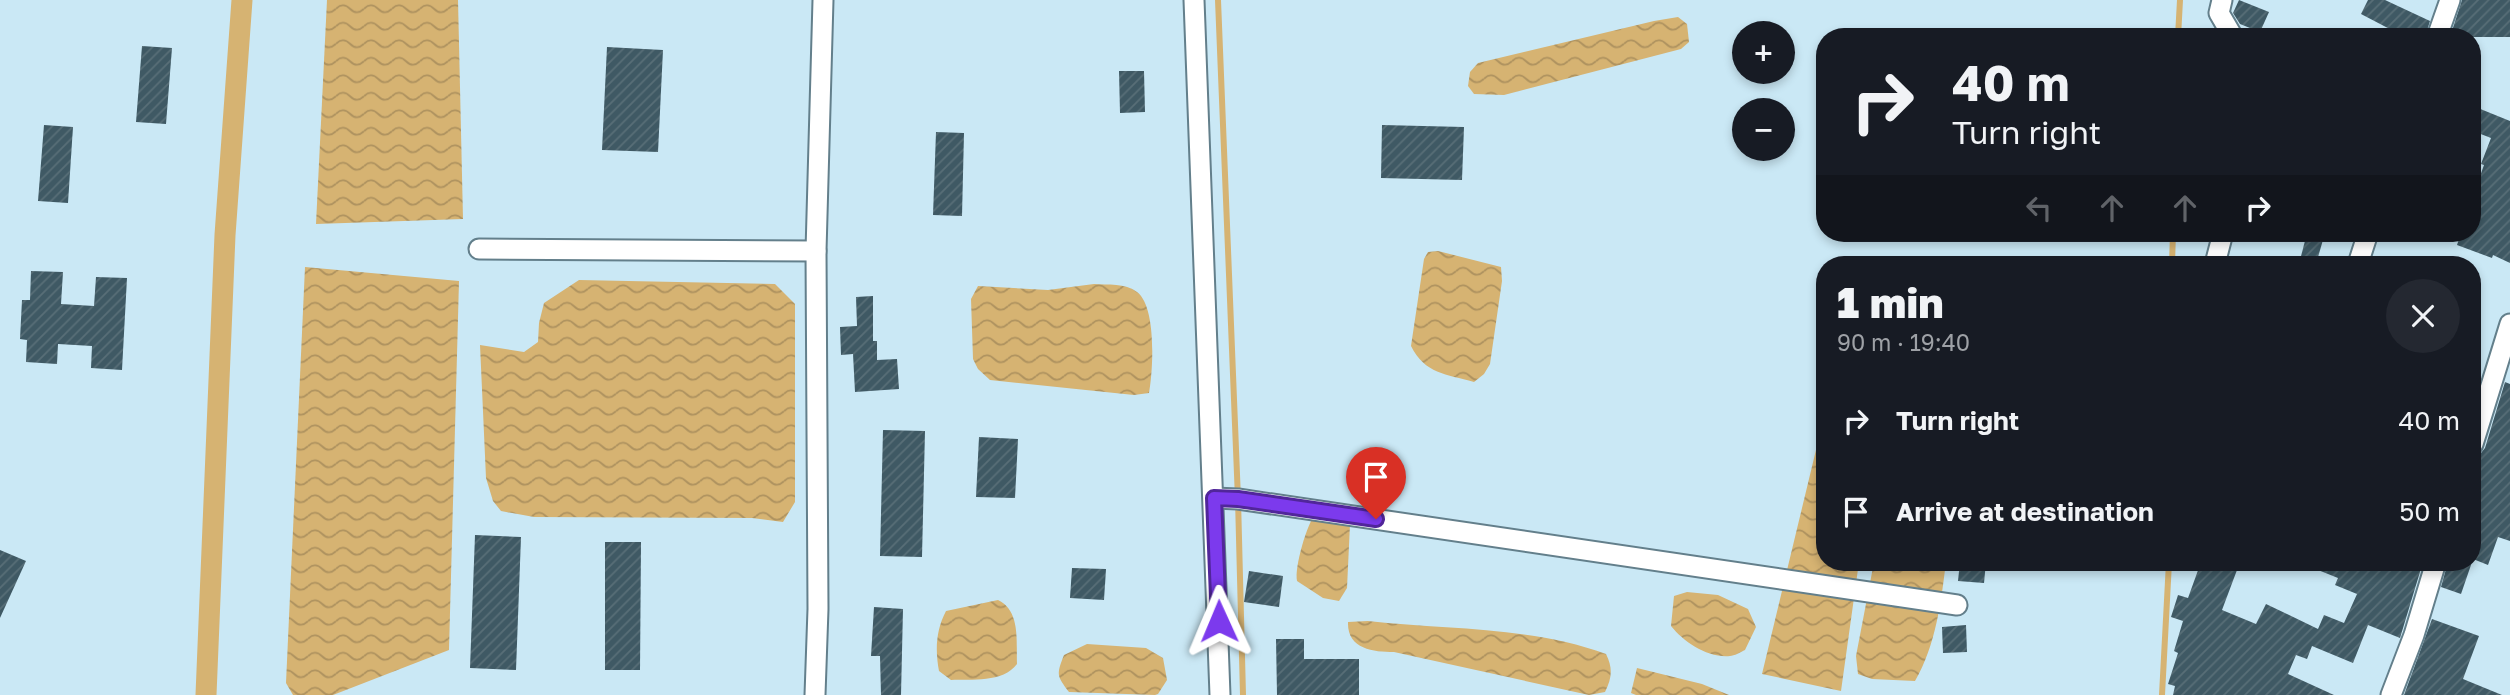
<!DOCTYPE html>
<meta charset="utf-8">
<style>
body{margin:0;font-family:"Golos Text",sans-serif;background:#242831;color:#f1f3f6;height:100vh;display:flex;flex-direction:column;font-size:26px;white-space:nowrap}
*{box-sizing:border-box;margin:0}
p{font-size:23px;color:#9ea1a6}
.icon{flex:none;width:38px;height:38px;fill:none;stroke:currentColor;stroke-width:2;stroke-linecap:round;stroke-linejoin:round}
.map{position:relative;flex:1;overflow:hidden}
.drawer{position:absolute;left:1816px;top:256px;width:665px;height:315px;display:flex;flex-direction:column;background:#171b24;border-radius:28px;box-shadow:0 4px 10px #0003}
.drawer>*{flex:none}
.banner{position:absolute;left:1816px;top:28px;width:665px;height:214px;border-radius:28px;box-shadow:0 4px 10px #0003;background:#171b24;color:#f1f3f6;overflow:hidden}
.controls{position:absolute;left:1732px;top:21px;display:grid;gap:14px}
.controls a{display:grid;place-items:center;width:63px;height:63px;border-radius:50%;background:#171b24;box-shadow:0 4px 10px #0003;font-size:35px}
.pin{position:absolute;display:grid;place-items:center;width:60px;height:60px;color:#fff;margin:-72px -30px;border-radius:50% 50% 50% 0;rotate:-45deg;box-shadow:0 0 7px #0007}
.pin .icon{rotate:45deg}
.me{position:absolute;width:77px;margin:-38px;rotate:359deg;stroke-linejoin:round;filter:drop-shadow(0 0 5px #0008)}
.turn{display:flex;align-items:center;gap:24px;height:147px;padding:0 21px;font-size:32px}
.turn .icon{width:91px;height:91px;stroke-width:2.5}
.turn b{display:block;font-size:49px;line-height:60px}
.lanes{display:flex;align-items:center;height:66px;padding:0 21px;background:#0003;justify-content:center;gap:35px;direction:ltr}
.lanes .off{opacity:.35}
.round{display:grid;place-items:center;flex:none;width:74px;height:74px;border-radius:37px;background:#242831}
.overview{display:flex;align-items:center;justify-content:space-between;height:119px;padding:0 21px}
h1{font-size:42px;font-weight:800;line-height:52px}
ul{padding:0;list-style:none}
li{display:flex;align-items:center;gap:21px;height:91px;padding:0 21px}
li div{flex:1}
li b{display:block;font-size:26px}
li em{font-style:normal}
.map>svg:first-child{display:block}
</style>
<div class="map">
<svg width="2510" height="695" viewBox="0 0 2510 695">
<defs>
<pattern id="water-waves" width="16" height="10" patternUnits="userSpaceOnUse" patternTransform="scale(1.75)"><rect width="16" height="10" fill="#d6b372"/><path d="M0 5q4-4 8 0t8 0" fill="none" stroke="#ae925f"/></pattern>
<pattern id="building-hatch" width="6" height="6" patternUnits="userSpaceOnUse" patternTransform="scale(1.75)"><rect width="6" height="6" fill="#3f5964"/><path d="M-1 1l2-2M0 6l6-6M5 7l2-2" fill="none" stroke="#586e77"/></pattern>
</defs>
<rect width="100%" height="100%" fill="#cae8f5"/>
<g fill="url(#water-waves)">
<polygon points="327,0 458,0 463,219 316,224"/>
<polygon points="1678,17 1687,24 1689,42 1681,49 1504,95 1474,94 1468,86 1470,72 1478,63 1654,21"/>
<path d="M1438,251L1501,267L1502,281L1490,364L1484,374L1474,382C1446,374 1425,374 1411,346L1424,259L1428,252Z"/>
<polygon points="305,267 459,281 449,650 333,695 293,695 286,683"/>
<polygon points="579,280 775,284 795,304 795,502 783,522 752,518 534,517 501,511 493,501 486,478 480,345 524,352 538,342 539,323 544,303"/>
<path d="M1094,284C1108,285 1125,283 1137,292C1157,307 1153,371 1149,393L1134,395L990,380L978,369L973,359L971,299L978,286L1048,290Z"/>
<polygon points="1822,425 1825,426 1825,562 1859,562 1841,691 1762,674"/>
<path d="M1316,513L1350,524L1347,588L1339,601L1323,598L1297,581C1294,568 1307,523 1316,513Z"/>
<path d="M1874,562H1946C1941,602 1936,645 1915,681L1872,679L1858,674L1856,656Z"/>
<path d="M1687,592L1718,595L1748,609L1756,627L1745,650C1741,652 1734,656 1730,656C1707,658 1684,642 1671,626L1674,596Z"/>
<path d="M998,600C1021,611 1016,642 1017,664C1003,683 971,679 951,680L939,671C935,650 936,630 946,611Z"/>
<path d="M1368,621C1446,630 1531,626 1606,654C1613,668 1612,678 1605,692L1589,695L1394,652C1373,652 1347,649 1348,622Z"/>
<path d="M1087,644L1146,648L1163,658L1167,680L1158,694L1155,695L1069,692C1057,676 1056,675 1064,655Z"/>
<polygon points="1637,668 1702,684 1729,695 1636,695 1631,693"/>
</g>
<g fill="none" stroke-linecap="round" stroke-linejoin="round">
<g stroke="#d6b372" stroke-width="6">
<polyline points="1218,0 1238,499 1243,695"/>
<polyline points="2178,37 2180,0"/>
<polyline points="2172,264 2173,233"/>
<polyline points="2162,695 2169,562"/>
</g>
<polyline stroke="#d6b372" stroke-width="21" points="206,695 225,235 242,0"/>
</g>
<g fill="url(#building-hatch)">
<polygon points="2239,0 2269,12 2260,32 2240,24 2233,13"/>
<polygon points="2368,0 2385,0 2430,21 2425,37 2405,37 2361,14"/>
<polygon points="2462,0 2510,0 2510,37 2450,37"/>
<polygon points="142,46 172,48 166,124 136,122"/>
<polygon points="607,47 663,50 658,152 602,150"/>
<polygon points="1119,71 1144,71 1145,112 1120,113"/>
<polygon points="2473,106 2510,121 2510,263 2493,255 2492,258 2457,245 2461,233 2473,233 2473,196 2484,165 2481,164 2491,138 2473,131"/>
<polygon points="44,125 73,127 68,203 38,201"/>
<polygon points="1382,125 1464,127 1462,180 1381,178"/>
<polygon points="936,132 964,133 962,216 933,215"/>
<polygon points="2307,233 2325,233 2316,264 2299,264"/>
<polygon points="31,271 63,272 61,304 94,306 96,277 127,278 122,370 91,368 92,346 58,344 57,364 26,362 27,340 20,339 22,300 30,300"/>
<polygon points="873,296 873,341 877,341 877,360 897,359 899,389 855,392 853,354 841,355 840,327 857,326 856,297"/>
<polygon points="2505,382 2510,384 2510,541 2498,537 2488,565 2473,559 2473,457 2481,453 2485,448"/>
<polygon points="883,430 925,431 922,557 880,556"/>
<polygon points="979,437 1018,439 1015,498 976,497"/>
<polygon points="475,535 521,537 516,670 470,668"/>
<polygon points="605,542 641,542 640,670 605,670"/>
<polygon points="0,550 26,561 0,618"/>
<polygon points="1960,562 1986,562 1984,583 1958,581"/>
<polygon points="2201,562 2240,562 2222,610 2256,624 2266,604 2318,629 2324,615 2344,623 2357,594 2335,585 2338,578 2298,562 2423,562 2400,638 2368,625 2353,663 2312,646 2307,659 2296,655 2288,674 2334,695 2173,695 2175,686 2168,684 2178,653 2174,651 2183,621 2171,617 2178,595 2188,598"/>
<polygon points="2448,562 2472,562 2461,594 2441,587"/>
<polygon points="1072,568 1106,569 1104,600 1070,598"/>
<polygon points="1249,571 1283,576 1279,607 1244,602"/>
<polygon points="874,607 903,609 901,695 881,695 880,656 871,656"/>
<polygon points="2432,619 2479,636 2463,679 2502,695 2404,695"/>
<polygon points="1966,625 1967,652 1943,653 1942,627"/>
<polygon points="1276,639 1304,639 1304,659 1359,659 1359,695 1277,695"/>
</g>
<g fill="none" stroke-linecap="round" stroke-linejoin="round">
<defs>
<g id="street">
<polyline points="1194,0 1220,695"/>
<polyline points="2222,0 2219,13 2233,37"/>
<polyline points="2437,37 2450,0"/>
<polyline points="479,249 816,251"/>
<polyline points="2215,264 2223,233"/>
<polyline points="2358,264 2368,233"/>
<polyline points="2473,444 2510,324"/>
<polyline points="1214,498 1238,499 1957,605"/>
<polyline points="815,695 818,609 816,251 823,0"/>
<polyline points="2391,695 2414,635 2436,562"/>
</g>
</defs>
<use href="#street" stroke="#637f8b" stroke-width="23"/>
<use href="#street" stroke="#fff" stroke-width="19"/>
</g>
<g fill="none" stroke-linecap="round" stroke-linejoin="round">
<defs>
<polyline id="route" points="1219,621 1214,498 1238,499 1376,519"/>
</defs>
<use href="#route" stroke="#51269a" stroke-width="18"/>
<use href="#route" stroke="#7c3aed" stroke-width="12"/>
</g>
</svg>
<div class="controls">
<a>+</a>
<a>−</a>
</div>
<div class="pin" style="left:1376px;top:519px;background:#d93025"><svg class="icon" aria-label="arrive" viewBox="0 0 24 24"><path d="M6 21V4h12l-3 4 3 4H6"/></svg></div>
<svg class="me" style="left:1219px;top:621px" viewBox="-20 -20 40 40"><path d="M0-17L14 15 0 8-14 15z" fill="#7c3aed" stroke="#fff" stroke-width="4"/></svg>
<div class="banner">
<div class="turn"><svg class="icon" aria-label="right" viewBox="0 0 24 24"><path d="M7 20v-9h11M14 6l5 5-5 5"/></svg><div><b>40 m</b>Turn right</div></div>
<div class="lanes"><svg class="icon off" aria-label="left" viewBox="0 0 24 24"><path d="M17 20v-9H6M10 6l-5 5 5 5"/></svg><svg class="icon off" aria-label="ahead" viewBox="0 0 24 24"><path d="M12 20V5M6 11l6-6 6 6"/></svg><svg class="icon off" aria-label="ahead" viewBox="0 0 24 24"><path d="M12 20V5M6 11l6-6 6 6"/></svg><svg class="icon" aria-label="right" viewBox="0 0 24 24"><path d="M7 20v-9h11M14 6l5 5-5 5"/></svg></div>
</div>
<section class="drawer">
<div class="overview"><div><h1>1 min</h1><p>90 m · 19:40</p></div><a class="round"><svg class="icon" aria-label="close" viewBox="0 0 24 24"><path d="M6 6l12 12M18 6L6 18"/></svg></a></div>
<ul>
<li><svg class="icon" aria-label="right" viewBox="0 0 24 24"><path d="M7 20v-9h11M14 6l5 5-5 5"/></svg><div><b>Turn right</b></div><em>40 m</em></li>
<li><svg class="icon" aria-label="arrive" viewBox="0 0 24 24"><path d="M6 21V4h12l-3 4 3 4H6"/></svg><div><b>Arrive at destination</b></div><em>50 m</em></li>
</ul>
</section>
</div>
